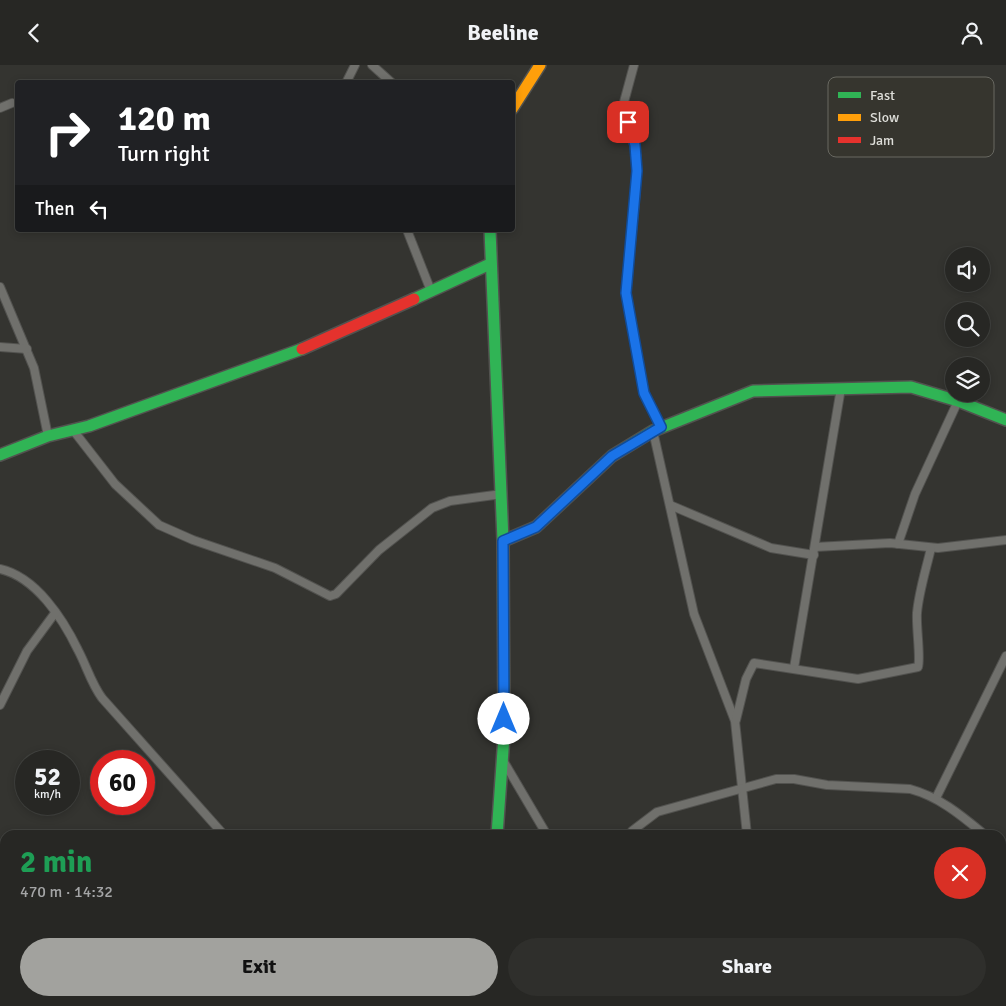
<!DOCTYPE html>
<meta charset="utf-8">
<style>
body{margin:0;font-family:Signika,sans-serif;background:#2f2f2c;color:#f1f3f6;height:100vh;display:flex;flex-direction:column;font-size:19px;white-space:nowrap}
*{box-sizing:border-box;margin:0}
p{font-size:16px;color:#a4a5a6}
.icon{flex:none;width:28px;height:28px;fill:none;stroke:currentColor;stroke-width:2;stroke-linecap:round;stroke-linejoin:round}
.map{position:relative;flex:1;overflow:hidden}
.sheet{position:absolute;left:0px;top:765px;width:1006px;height:176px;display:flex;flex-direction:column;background:#272724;border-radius:15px 15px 0 0;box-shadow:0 2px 8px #0003,0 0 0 1px #434441}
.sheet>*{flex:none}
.banner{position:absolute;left:15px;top:15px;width:500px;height:152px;border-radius:5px;box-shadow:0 2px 8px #0003,0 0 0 1px #434441;background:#202124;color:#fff;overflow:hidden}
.buttons{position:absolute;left:945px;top:182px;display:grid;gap:10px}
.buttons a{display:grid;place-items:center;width:45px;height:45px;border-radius:50%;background:#272724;box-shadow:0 2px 8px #0003,0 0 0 1px #434441;font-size:25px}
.speed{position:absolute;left:15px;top:685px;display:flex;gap:10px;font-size:25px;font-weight:700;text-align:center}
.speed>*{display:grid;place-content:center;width:65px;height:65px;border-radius:50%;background:#272724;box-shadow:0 2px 8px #0003,0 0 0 1px #434441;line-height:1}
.speed small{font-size:12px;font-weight:400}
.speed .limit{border:8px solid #d22;background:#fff;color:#111}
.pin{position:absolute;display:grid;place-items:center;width:42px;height:42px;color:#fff;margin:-21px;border-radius:10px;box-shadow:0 2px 8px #0006}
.me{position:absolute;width:55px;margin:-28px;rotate:0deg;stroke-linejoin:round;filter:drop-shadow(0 0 4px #0008)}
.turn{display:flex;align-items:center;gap:18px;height:105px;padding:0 20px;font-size:22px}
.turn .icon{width:65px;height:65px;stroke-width:2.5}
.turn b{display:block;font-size:35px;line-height:42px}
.then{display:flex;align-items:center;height:48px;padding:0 20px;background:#0003;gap:10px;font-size:19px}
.round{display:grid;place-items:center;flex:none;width:52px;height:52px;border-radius:26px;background:#2f2f2c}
.head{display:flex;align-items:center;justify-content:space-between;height:85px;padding:0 20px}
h1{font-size:30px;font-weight:700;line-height:38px;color:#1e9e55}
.primary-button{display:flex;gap:10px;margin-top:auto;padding:10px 20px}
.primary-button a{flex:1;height:58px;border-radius:30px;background:#a2a29e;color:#111;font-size:20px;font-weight:700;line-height:58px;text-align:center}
.primary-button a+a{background:#2f2f2c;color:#f1f3f6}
header{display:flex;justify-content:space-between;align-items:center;height:65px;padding:0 20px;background:#272724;font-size:22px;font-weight:700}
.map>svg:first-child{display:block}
</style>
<header><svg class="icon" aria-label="back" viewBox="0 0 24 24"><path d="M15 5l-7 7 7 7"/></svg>Beeline<svg class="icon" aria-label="person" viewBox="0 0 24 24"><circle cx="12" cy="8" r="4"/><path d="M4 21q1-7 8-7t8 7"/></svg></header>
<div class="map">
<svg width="1006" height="941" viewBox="0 0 1006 941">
<rect width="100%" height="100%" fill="#343430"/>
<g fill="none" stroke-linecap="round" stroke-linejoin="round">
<defs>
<g id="street">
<polyline points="372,0 392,18"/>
<polyline points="634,0 624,37 637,93 636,126 626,228 644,329 661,363"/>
<polyline points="346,18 355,0"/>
<polyline points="0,43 12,38"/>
<polyline points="407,165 431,226"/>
<polyline points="0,222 34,303 48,371"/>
<polyline points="0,282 27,284"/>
<polyline points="73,365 115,419 159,460 193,475 275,503 330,531 336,529 379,485 432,443 450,436 502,429"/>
<polyline points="653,366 694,549 735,656 747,770"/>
<polyline points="670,440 771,483 814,490"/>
<polyline points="898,479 915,429 958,336"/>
<polyline points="815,482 890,478 938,483 1006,475"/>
<path d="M0,504C36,512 63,554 78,585C87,602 91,618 102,633L224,770"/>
<polyline points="794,603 841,323"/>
<polyline points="0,640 27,586 55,548"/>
<path d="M736,655L746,614L754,598L858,614L918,602C921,594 916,562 917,548C919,526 926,505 931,483"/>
<polyline points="504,697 547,770"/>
<polyline points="936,733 1006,591"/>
<path d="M632,766L657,747L776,714H794L827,720L910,724C940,732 962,751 985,770"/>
<polyline points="1001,783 1006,787"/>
<polyline points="1001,922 1006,925"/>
<polyline points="525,936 527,941"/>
<polyline points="645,936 648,941"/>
<polyline points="775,936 777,941"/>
<polyline points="889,936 889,941"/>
<polyline points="156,941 160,936"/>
</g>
<g id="fast">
<polyline points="490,165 503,476 504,671 497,770"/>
<polyline points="414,234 490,199"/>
<polyline points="0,390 48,371 89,361 302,284"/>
<polyline points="503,476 536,462 612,391 653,366 753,326 911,322 958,336 1006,355"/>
<polyline points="476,936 476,941"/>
</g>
<polyline id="slow" points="512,44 540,0"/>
<polyline id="jam" points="302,284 414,234"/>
</defs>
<use href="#street" stroke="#52524f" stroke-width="10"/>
<use href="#fast" stroke="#52524f" stroke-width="14"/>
<use href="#slow" stroke="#52524f" stroke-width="14"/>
<use href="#jam" stroke="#52524f" stroke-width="14"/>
<use href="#street" stroke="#70706c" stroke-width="8"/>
<use href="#fast" stroke="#30b455" stroke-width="11"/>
<use href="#slow" stroke="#ff9f0a" stroke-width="11"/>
<use href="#jam" stroke="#e5322d" stroke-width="11"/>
</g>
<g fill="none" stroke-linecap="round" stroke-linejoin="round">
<defs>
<polyline id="route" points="504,654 503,476 536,462 612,391 661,362 644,328 626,228 637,106 635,80 628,57"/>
</defs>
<use href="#route" stroke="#114b97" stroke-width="12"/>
<use href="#route" stroke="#1a73e8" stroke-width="9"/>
</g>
<rect x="828" y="12" width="166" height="80" rx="8" fill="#36352e" stroke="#686861" stroke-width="1"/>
<rect x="838" y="27" width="23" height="6" fill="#30b455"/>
<rect x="838" y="49" width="23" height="7" fill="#ff9f0a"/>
<rect x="838" y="72" width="23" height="6" fill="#e5322d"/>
<g font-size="14" fill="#deded9">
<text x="870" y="35">Fast</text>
<text x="870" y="57">Slow</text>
<text x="870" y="80">Jam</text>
</g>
</svg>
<div class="buttons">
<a><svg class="icon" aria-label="sound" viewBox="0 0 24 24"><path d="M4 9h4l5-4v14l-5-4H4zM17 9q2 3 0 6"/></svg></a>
<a><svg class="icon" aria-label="search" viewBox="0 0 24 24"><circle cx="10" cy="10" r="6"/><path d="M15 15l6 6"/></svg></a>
<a><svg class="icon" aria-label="layers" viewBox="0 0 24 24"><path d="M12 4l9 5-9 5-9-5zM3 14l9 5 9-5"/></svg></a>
</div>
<div class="speed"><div>52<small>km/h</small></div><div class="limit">60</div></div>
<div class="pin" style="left:628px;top:57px;background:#d93025"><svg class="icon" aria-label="arrive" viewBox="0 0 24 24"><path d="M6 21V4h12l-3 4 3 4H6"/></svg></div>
<svg class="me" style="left:504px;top:654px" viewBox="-20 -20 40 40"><circle r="19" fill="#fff"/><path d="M0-13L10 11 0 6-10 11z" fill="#1a73e8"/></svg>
<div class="banner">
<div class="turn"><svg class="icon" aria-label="right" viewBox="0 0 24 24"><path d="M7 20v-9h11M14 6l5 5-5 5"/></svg><div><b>120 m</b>Turn right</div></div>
<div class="then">Then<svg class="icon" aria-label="left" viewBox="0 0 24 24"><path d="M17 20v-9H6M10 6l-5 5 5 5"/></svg></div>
</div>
<section class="sheet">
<div class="head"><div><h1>2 min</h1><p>470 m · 14:32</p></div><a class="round" style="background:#d93025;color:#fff"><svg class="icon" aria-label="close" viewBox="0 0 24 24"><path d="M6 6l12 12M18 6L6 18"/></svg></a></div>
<div class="primary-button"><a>Exit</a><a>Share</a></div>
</section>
</div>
